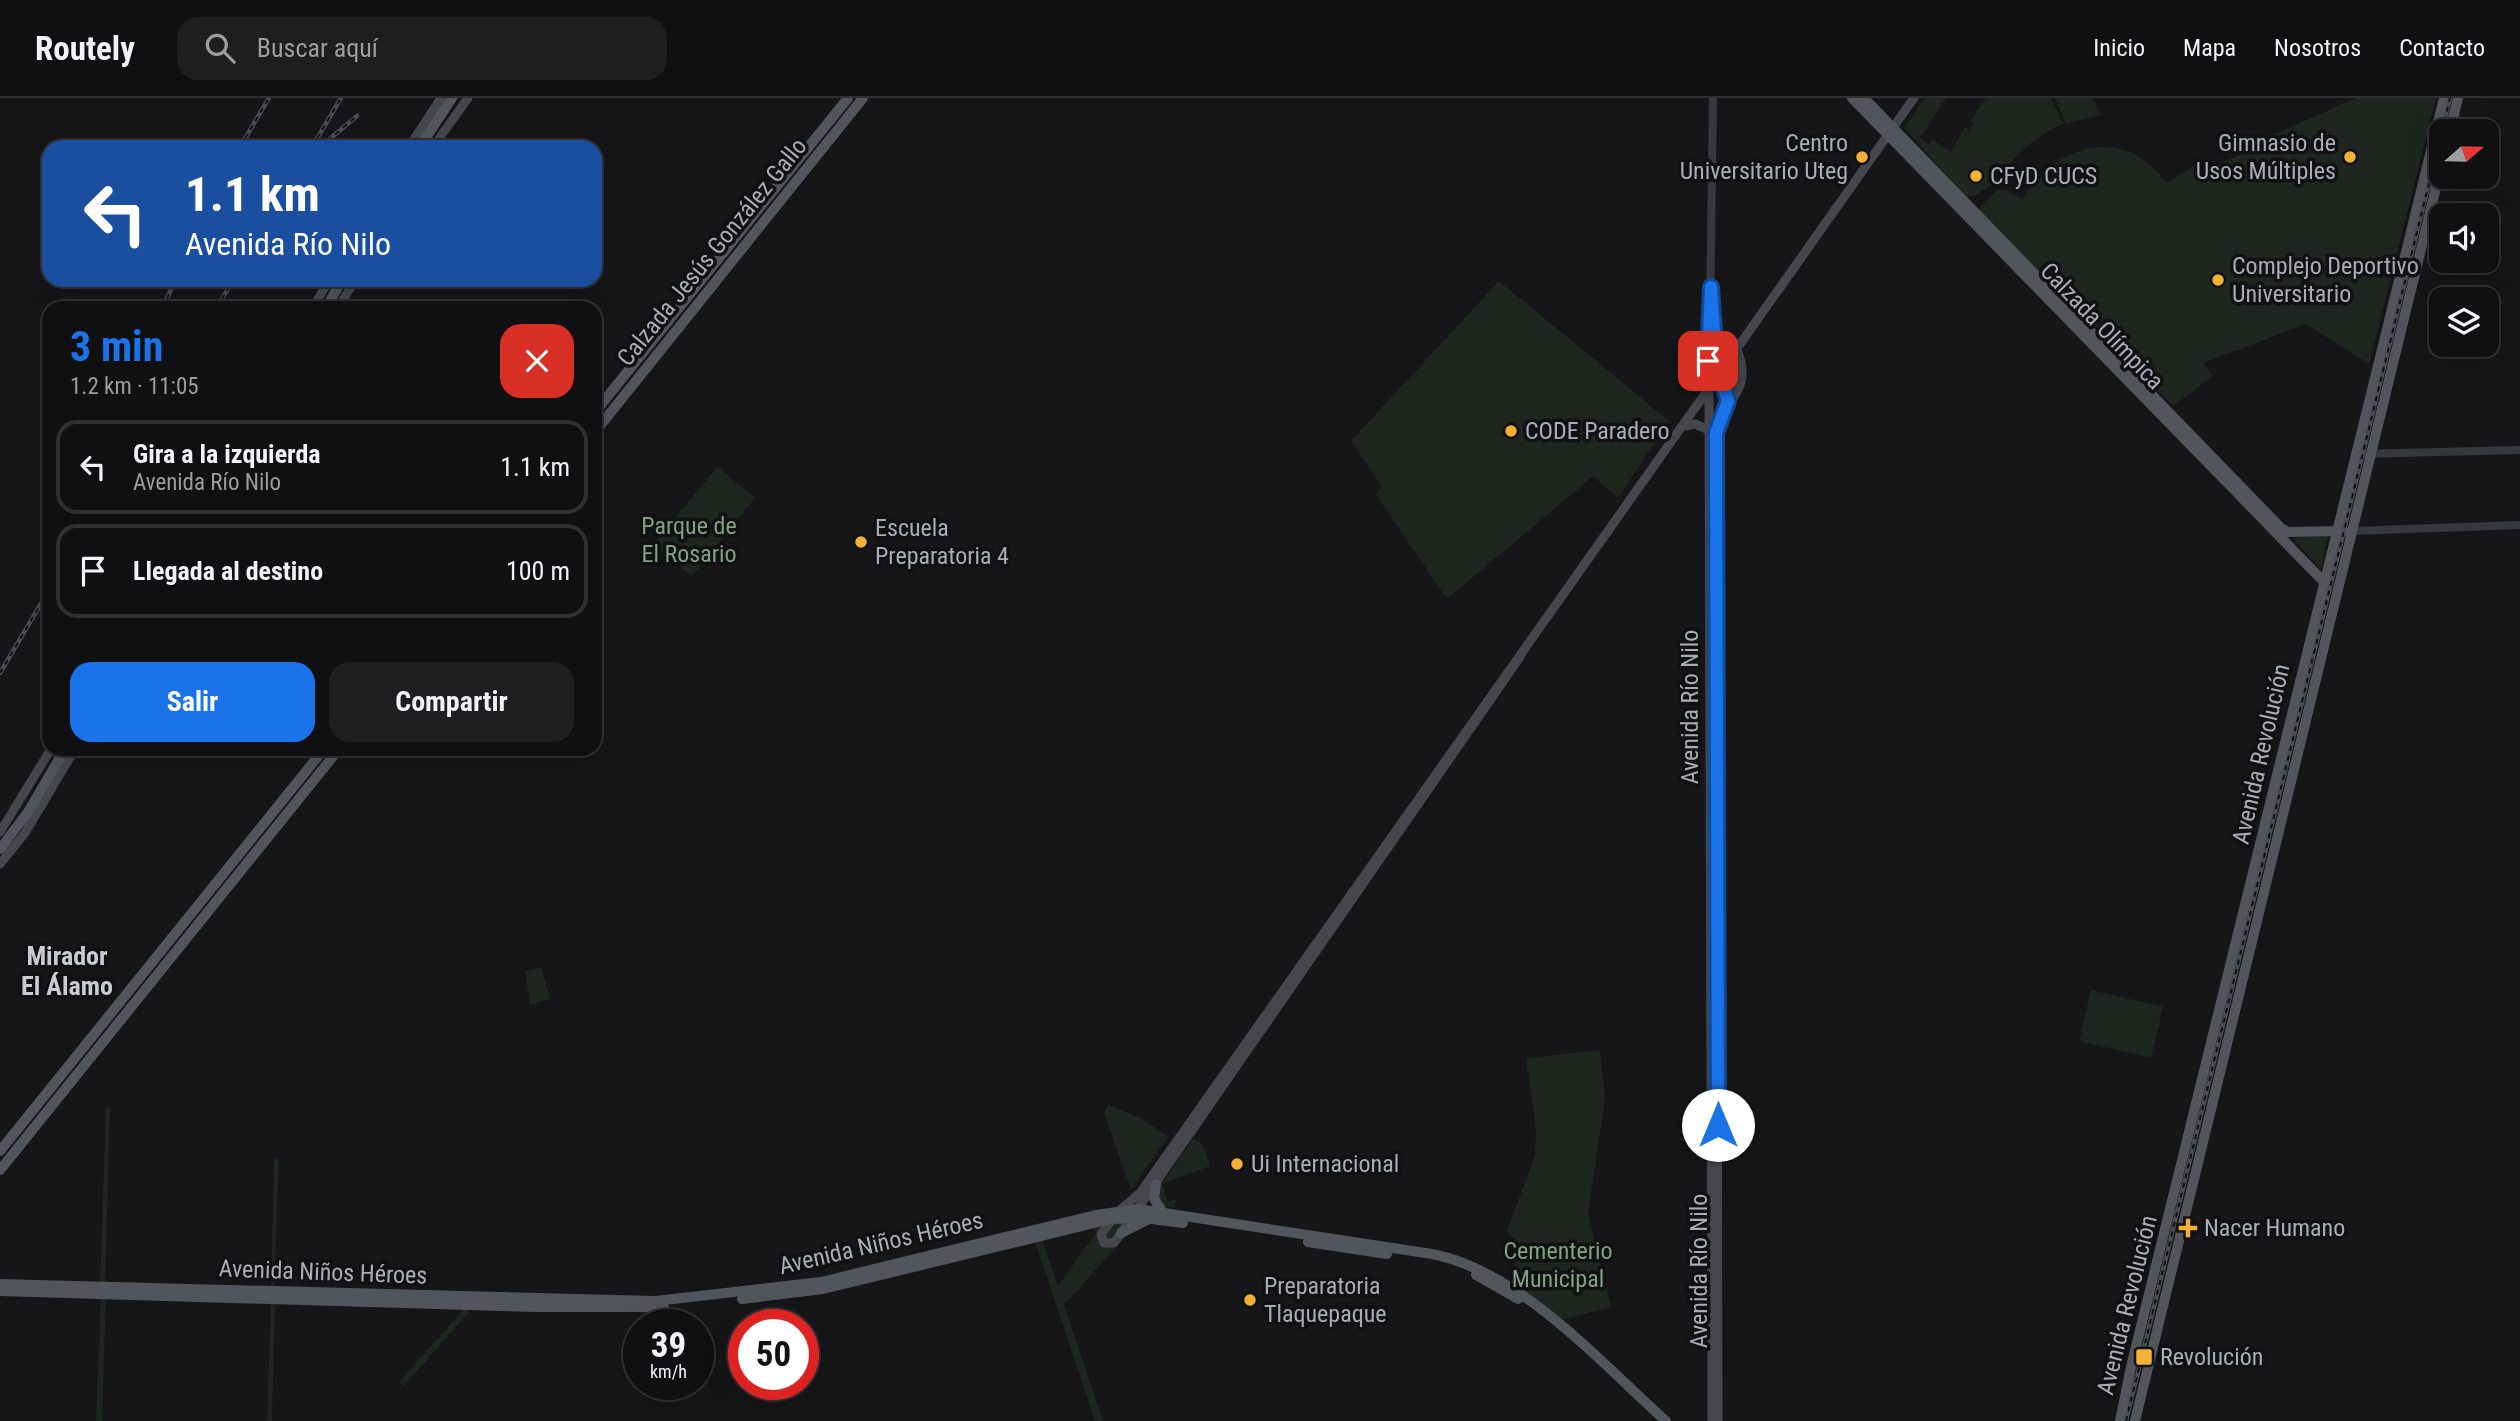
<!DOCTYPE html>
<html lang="es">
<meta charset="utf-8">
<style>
body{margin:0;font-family:"Roboto Condensed",sans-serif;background:#1e1e20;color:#f1f3f6;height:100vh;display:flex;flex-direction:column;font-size:26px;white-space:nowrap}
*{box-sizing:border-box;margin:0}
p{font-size:23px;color:#9c9d9f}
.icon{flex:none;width:38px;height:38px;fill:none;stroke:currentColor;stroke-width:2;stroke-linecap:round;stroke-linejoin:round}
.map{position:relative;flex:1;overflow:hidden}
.drawer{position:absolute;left:42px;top:203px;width:560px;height:455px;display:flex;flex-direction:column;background:#101012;border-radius:21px;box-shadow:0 7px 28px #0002,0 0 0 2px #303032}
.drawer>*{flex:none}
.top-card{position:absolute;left:42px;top:42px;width:560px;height:147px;border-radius:21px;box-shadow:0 7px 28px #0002,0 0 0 2px #303032;background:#1a4fa0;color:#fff;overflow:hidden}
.needle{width:46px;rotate:70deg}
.controls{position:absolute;left:2429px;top:21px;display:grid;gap:14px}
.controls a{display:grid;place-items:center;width:70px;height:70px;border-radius:14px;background:#101012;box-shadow:0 7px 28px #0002,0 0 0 2px #303032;font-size:35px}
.speed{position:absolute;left:623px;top:1211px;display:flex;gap:14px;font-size:35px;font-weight:700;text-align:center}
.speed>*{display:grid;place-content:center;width:91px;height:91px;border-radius:50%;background:#101012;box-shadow:0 7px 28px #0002,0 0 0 2px #303032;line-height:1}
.speed small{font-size:18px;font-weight:400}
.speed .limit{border:10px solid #d22;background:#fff;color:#111}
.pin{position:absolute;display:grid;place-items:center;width:60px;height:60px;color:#fff;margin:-30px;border-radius:14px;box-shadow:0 4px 10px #0006}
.me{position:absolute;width:77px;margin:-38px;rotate:0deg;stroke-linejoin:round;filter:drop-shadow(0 0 5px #0008)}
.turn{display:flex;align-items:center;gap:24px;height:147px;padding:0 28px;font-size:32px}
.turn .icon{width:91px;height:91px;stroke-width:2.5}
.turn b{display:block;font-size:49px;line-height:60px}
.round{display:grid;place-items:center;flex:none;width:74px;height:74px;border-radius:21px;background:#1e1e20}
.overview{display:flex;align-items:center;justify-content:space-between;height:119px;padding:0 28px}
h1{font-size:42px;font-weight:700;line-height:52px;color:#1a73e8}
.button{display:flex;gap:14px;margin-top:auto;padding:14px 28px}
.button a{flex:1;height:80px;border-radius:21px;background:#1a73e8;color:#fff;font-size:28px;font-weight:700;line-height:80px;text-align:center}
.button a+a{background:#1e1e20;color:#f1f3f6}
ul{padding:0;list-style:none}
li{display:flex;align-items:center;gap:21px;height:94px;margin:0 14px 10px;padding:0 14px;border:4px solid #303032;border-radius:21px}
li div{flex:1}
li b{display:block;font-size:26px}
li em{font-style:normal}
header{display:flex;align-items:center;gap:42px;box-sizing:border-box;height:98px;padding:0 35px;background:#101012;border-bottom:2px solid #303032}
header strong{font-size:33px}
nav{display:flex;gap:38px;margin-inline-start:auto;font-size:24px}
.search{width:490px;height:63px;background:#1e1e20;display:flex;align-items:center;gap:18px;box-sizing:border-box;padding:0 24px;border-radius:21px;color:#9c9d9f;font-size:26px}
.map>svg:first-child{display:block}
</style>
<header>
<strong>Routely</strong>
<div class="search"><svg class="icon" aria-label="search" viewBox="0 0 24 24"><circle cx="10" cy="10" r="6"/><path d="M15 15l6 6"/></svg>Buscar aquí</div>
<nav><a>Inicio</a><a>Mapa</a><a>Nosotros</a><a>Contacto</a></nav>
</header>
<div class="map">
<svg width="2520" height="1323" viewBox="0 0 2520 1323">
<rect width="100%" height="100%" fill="#161618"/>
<g fill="#1e261f">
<path d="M1925,0H1946L1920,40L1929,47L1933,42L1951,54L1965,29L1969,32L1974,25L1971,22L1986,0H2051L2063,26C2045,34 2030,44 2017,58C1999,76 1993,93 1967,99L1904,30Z"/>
<polygon points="2055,0 2093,0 2101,17 2066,25"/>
<path d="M2356,0H2436L2369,266L2306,226L2203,265L2213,278L2173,308L1978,112L1997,92H2006L2022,101C2055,45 2126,26 2166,85L2202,63L2206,71L2245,55L2262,42Z"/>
<polygon points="1499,183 1669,323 1618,400 1593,378 1447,501 1376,397 1382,389 1351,343"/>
<polygon points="717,369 755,400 692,478 653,447"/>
<polygon points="2328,438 2321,472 2292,440"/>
<polygon points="541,869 550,901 530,907 525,873"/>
<polygon points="2091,892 2163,909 2151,960 2079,943"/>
<polygon points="1600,952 1605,1000 1588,1115 1611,1209 1560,1222 1519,1189 1513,1156 1520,1150 1507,1132 1535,1058 1536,1030 1526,960"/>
<polygon points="1108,1007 1142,1021 1168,1039 1131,1091 1104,1015"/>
<polygon points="106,1009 110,1011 105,1188 100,1189"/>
<polygon points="1194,1040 1202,1046 1210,1068 1162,1086 1168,1104 1176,1101 1175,1109 1164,1108 1157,1096 1158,1091"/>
<polygon points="274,1060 279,1060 274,1190 271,1191"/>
<polygon points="1116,1124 1123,1124 1128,1136 1064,1207 1103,1323 1095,1323 1035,1144 1042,1142 1058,1188 1096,1135 1094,1130"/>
<polygon points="101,1197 106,1198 102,1323 96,1323"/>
<polygon points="275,1202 272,1323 267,1323 271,1203"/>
<polygon points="465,1210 469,1214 404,1288 399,1284"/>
</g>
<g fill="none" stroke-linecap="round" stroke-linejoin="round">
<g stroke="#37383d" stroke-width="8">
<polyline points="1714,213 1715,263 1720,277"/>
<polyline points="1709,291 1713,0"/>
<polyline points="2357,356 2520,352"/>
<polyline points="2351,433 2520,427"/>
</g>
<g stroke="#45474d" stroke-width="9">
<polyline points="409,49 441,0"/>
<polyline points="433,49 468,0"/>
<polyline points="313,210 329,182"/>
<polyline points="338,210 355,182"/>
<polyline points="1720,277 1728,297 1728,309"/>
<polyline points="1709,294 1712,1323"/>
<polyline points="1684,328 1695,326 1709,332"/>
<polyline points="1520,559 1114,1145 1104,1145 1101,1136 1120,1112 1140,1095 1914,0"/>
<polyline points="0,734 51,651"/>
<polyline points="0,766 25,735 75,651"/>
<path d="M1718,1323L1716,335C1724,301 1754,293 1737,252"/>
</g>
<g stroke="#53555c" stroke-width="10">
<polyline points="1852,0 2327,487"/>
<polyline points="1864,0 2281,430 2288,434 2344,433"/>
<polyline points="2450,33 2458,0"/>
<polyline points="420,49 452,0"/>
<polyline points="326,210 342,182"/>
<polyline points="595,314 848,0"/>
<polyline points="595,334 863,0"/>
<polyline points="0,751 28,714 65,651"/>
<polyline points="0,1053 324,651"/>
<polyline points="0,1072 339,651"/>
<polyline points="1156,1086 1154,1101 1163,1114"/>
<polyline points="1121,1135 1149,1121"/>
<polyline points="1308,1144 1387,1156"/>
<polyline points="1476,1177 1518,1201"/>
<path d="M0,1186L656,1203L821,1184L1096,1117L1138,1111L1432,1156C1520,1173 1600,1264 1666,1323"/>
<polyline points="0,1193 537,1209 664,1209"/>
<polyline points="742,1201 823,1191 1111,1121 1143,1120 1183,1125"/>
<polyline points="2120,1323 2131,1269 2444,0"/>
<polyline points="2135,1323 2441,69"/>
</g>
<defs>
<g id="rail">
<polyline points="2442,33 2450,0"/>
<polyline points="240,49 269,0"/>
<polyline points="312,49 341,0"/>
<polyline points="320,49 357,18"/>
<polyline points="163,210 175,182"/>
<polyline points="217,210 233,182"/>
<polyline points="0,575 49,492"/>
<polyline points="2126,1323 2441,36"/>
</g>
</defs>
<use href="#rail" stroke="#4a4c52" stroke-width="4.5"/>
<use href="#rail" stroke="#111113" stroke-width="2" stroke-dasharray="5" stroke-linecap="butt"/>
</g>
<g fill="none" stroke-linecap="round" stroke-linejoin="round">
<defs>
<polyline id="route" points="1708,263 1711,189 1716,267 1728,303 1716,335 1718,1027"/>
</defs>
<use href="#route" stroke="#114b97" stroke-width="18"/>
<use href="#route" stroke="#1a73e8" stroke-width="12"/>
</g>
<g fill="#f2b134" stroke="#111113" stroke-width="2.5">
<circle cx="1862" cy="59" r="7"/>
<circle cx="2350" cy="59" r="7"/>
<circle cx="1976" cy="78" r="7"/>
<circle cx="2218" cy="182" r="7"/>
<circle cx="1511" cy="333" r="7"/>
<circle cx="861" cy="444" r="7"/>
<circle cx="1237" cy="1066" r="7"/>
<path d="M2184.5 1119.5h7v7h7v7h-7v7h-7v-7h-7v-7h7z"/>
<circle cx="1250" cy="1202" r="7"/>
<rect x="2135" y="1250" width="18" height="18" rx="3.5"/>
</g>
<g text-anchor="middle" stroke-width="7" stroke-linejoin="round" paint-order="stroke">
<g font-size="24" fill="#a8adb8" stroke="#111113" text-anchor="start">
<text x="1848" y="53" text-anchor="end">Centro<tspan x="1848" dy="28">Universitario Uteg</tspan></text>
<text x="2336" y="53" text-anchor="end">Gimnasio de<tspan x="2336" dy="28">Usos Múltiples</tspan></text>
<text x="1990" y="86">CFyD CUCS</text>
<text x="2232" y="176">Complejo Deportivo<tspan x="2232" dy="28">Universitario</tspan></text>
<text x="1525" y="341">CODE Paradero</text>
<text x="875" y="438">Escuela<tspan x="875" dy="28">Preparatoria 4</tspan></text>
<text x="1251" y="1074">Ui Internacional</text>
<text x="2204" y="1138">Nacer Humano</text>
<text x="1264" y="1196">Preparatoria<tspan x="1264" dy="28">Tlaquepaque</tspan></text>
<text x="2160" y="1267">Revolución</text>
</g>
<g font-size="24" fill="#a8adb8" stroke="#111113">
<text transform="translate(712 154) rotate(-51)" y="8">Calzada Jesús González Gallo</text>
<text transform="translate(2102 228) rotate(46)" y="8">Calzada Olímpica</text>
<text transform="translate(1690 609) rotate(-90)" y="8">Avenida Río Nilo</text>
<text transform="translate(2261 656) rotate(-77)" y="8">Avenida Revolución</text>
<text transform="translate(881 1145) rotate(-13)" y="8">Avenida Niños Héroes</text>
<text transform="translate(1699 1173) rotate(-90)" y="8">Avenida Río Nilo</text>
<text transform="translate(323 1174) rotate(2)" y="8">Avenida Niños Héroes</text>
<text transform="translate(2127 1207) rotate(-76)" y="8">Avenida Revolución</text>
</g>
<g font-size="24" fill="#7fa381" stroke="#111113">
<text x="689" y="436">Parque de<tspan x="689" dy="28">El Rosario</tspan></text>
<text x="1558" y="1161">Cementerio<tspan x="1558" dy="28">Municipal</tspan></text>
</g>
<g font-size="26" font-weight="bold" fill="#c9ccd4" stroke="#111113">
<text x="67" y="867">Mirador<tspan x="67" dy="30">El Álamo</tspan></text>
</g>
</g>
</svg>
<div class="controls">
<a><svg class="needle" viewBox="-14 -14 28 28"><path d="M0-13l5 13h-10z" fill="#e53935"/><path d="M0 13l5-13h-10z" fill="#9c9d9f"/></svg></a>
<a><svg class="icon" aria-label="sound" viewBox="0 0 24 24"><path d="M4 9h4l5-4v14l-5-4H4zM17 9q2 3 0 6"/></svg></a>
<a><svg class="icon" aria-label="layers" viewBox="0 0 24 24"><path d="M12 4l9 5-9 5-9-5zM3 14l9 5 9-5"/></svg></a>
</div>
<div class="speed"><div>39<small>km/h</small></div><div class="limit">50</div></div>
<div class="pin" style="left:1708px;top:263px;background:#d93025"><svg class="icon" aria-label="arrive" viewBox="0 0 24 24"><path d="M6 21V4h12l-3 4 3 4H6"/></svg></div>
<svg class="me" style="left:1718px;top:1027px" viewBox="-20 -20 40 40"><circle r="19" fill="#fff"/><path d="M0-13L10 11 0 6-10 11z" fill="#1a73e8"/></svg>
<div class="top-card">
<div class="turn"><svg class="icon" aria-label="left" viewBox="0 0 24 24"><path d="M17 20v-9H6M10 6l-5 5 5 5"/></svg><div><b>1.1 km</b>Avenida Río Nilo</div></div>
</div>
<section class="drawer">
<div class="overview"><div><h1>3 min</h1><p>1.2 km · 11:05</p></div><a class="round" style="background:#d93025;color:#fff"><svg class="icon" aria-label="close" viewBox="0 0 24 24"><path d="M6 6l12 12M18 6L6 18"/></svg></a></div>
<ul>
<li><svg class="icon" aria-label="left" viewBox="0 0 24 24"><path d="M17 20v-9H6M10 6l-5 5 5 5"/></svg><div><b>Gira a la izquierda</b><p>Avenida Río Nilo</p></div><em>1.1 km</em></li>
<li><svg class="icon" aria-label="arrive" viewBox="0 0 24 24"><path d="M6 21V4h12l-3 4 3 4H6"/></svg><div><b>Llegada al destino</b></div><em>100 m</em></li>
</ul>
<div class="button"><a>Salir</a><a>Compartir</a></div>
</section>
</div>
